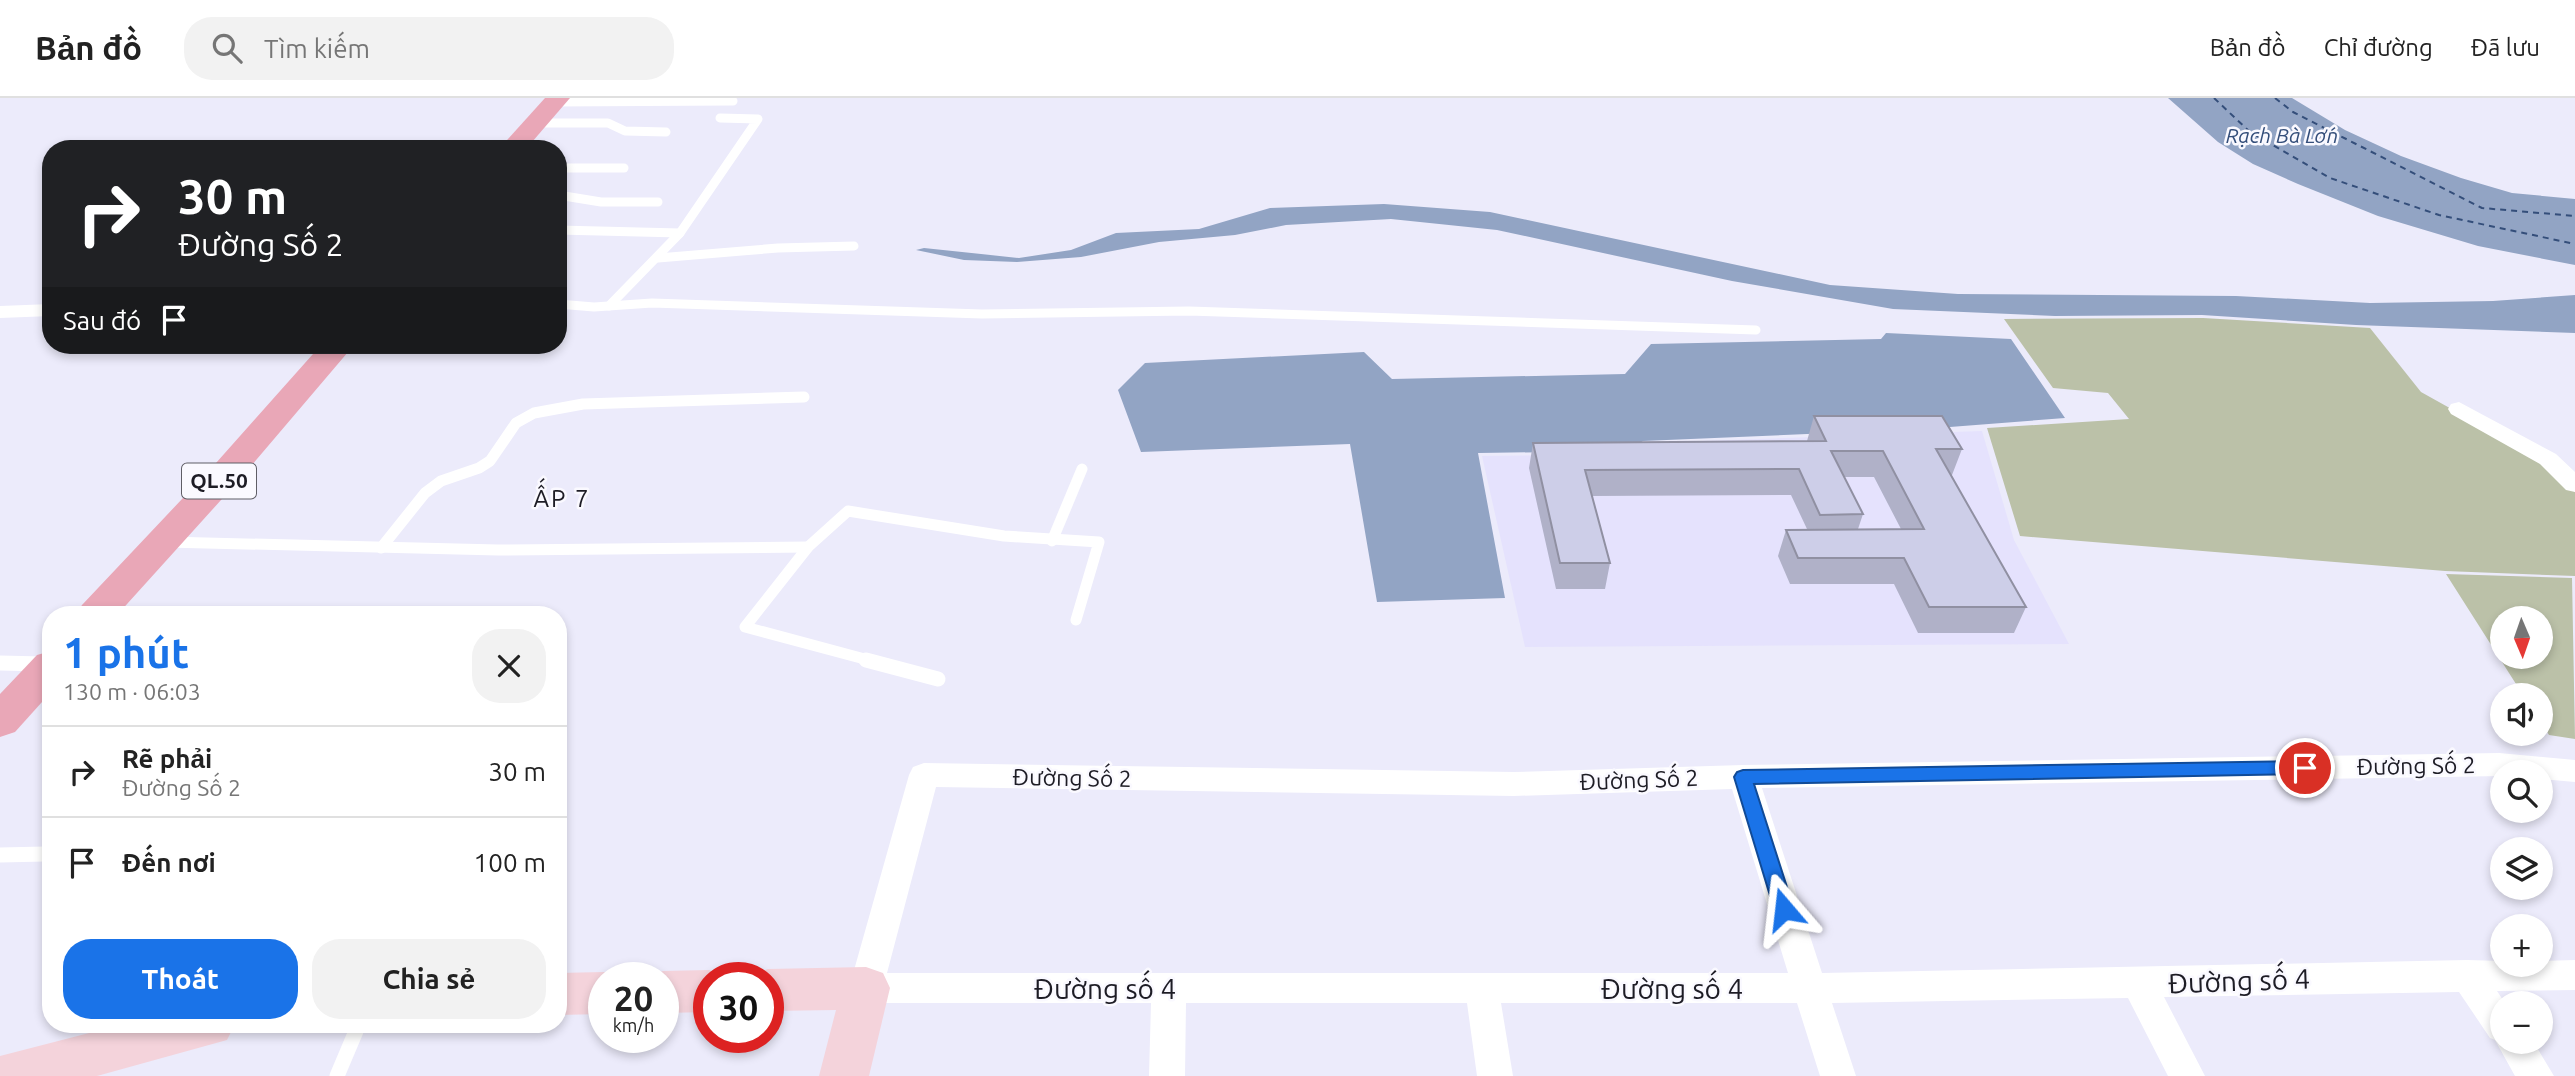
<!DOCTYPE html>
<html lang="vi">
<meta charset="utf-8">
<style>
body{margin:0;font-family:Ubuntu,sans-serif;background:#f2f2f2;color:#222;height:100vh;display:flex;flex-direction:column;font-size:26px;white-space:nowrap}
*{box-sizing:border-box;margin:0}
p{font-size:23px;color:#767676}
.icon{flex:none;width:38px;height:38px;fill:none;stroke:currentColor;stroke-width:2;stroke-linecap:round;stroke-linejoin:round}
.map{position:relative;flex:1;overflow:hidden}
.sheet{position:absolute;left:42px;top:508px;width:525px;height:427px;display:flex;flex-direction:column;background:#fff;border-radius:28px;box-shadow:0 4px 10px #0003}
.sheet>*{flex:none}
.top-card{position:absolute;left:42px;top:42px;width:525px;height:214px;border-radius:28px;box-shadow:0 4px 10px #0003;background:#202124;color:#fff;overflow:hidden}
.needle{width:46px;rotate:178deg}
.tools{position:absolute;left:2490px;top:508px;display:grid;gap:14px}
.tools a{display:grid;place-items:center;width:63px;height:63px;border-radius:50%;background:#fff;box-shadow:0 4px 10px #0003;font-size:35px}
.speed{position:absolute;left:588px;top:864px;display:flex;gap:14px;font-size:35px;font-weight:700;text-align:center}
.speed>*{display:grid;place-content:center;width:91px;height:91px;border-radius:50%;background:#fff;box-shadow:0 4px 10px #0003;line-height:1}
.speed small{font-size:18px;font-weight:400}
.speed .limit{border:10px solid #d22;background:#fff;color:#111}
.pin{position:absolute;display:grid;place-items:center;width:60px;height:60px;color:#fff;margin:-30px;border:4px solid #fff;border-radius:50%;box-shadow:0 2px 7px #0007}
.me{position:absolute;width:77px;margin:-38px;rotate:343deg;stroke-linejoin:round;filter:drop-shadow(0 0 5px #0008)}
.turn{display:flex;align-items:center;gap:24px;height:147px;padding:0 21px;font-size:32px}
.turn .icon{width:91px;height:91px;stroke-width:2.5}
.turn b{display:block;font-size:49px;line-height:60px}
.then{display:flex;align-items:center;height:66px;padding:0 21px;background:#0003;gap:14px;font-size:26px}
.round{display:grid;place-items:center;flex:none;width:74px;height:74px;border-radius:28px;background:#f2f2f2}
.head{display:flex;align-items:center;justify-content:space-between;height:119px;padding:0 21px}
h1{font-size:42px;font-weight:700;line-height:52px;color:#1a73e8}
.action{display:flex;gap:14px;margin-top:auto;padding:14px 21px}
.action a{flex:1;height:80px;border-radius:28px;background:#1a73e8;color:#fff;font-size:28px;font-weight:700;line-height:80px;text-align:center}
.action a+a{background:#f2f2f2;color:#222}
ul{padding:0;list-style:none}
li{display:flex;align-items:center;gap:21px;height:91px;padding:0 21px;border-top:2px solid #e0e0e0}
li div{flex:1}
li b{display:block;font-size:26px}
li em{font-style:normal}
header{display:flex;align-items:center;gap:42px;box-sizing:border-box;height:98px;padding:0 35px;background:#fff;border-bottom:2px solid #e0e0e0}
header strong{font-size:33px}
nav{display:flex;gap:38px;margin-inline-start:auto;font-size:24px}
.search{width:490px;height:63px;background:#f2f2f2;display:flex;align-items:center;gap:18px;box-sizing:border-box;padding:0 24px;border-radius:28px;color:#767676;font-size:26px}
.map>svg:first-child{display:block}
</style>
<header>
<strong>Bản đồ</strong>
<div class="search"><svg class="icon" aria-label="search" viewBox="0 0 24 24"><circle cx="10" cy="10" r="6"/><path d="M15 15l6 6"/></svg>Tìm kiếm</div>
<nav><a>Bản đồ</a><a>Chỉ đường</a><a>Đã lưu</a></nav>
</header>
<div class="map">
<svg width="2575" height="978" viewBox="0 0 2575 978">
<rect width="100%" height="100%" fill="#ecebfb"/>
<polygon fill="#e5e2fd" points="1982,333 2014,442 2069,546 1525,549 1482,358 1628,356 1645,345"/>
<g fill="#bbc1a8" fill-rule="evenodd">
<polygon points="2203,220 2370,230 2421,294 2543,362 2575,394 2575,478 2445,473 2020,438 1987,330 2129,321 2108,295 2053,290 2004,221"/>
<path d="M2446,476L2572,480L2575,641L2549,637L2541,624V597H2523ZM2502,520H2541V558H2502Z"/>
</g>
<g fill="#92a4c4">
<polygon points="2168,0 2292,0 2345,32 2401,58 2461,80 2512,95 2575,101 2575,167 2478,148 2378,118 2298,86 2253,66 2218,44"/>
<polygon points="1384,106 1490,114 1830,187 1958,196 2236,198 2370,205 2493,203 2575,197 2575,235 2356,227 2202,217 2055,218 1893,211 1732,183 1497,132 1391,121 1286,127 1235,137 1159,144 1081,159 1017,164 964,162 916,152 924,150 1019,160 1071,152 1116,135 1199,131 1270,110"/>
<polygon points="1886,235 2011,241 2065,320 1924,331 1643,343 1626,353 1478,355 1505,500 1377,504 1350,346 1141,354 1118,292 1145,265 1364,254 1392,281 1625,276 1651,246 1881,241"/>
</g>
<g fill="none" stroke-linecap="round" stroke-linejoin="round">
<g stroke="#344e7a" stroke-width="2" stroke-dasharray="6 5" stroke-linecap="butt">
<polyline points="2214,0 2250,34 2330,80 2439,117 2575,146"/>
<polyline points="2275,0 2293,14 2482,110 2575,118"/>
</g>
<g stroke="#fff" stroke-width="9">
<polyline points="554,4 733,3"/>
<polyline points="536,25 608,25 625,33 666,34"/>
<polyline points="558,70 624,70"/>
<polyline points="558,97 601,104 658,104"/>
<polyline points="558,132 680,135"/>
<polyline points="658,160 778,150 854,148"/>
<polyline points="558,206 594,209 652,205 982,216 1189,213 1756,232"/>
<polyline points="609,208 680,135 758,21 720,20"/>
</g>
<g stroke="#fff" stroke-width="11">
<polyline points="1052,443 1082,371"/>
<polyline points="166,444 498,452 808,449"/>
<polyline points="381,450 425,395 441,383 479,370 490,363 516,325 534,315 583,306 804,299"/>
<polyline points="872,563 745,529 808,449 848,413 1004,438 1099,444 1076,522"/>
</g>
<g stroke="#fff" stroke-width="15">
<polyline points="866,562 938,581"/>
<polyline points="0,565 43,566"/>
<polyline points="0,757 45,756"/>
<polyline points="337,978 359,926"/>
</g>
<g fill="#fff" fill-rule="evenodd">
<polygon points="51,206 51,218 0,220 0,208"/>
<polygon points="2459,304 2556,356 2575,374 2575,394 2566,392 2540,366 2451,316 2448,311 2451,306"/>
<path d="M2499,655L2575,662V684L2541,681V674H2502V678L1762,690L1822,875L2467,862L2502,863V866H2541V863L2575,862V892L2497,893L2505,905H2502V943H2533L2554,978H2515L2495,942L2490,940L2459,894L2164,899L2205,978H2168L2128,900L1832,905L1856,978H1820L1797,905H1501L1513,978H1477L1467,905H1186L1185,978H1149L1151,905H866L854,901L849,890L909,677L913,669L924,665L1514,674L1743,667ZM936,689L1514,698L1732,691L1788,875H887Z"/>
</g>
<g fill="#f4d3db" fill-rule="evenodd">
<polygon points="866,869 883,875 890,890 869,978 819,978 836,912 768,913 768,880 749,880 751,877 768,871"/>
<polygon points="709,872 727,880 709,880 709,914 663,915 663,880 645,880 663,873"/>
<polygon points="604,874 621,880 604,880 604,916 558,917 558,875"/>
<polygon points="124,926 235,926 227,942 97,978 0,978 0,958"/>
</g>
<g fill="#e9a7b7" fill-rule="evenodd">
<polygon points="545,0 570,0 526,51 499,51"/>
<polygon points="321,247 354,247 240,381 118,516 76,516 82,507 216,365"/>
<polygon points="51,553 51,594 15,634 0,639 0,596 37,557"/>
</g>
</g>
<path fill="#b0b1c8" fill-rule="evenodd" d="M1814,318L1962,351L1952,377H1951L2026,509L2014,535H1918L1894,486H1790L1778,458L1786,432L1807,431L1791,397L1592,398L1610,465L1605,491H1556L1529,370L1533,345L1807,343ZM1844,379H1874L1901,431H1858L1863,416Z"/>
<polygon fill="#cdcee8" stroke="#9090a2" stroke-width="2" points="1814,318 1942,318 1962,351 1936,351 2026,509 1929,509 1904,460 1798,460 1786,432 1924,431 1883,353 1831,353 1863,416 1820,417 1799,371 1585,372 1610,465 1560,465 1533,345 1826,343"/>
<polygon fill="#1a73e8" stroke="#114b97" stroke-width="2" points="2305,663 2311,665 2314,670 2311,674 2305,676 1754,686 1794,811 1791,817 1784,819 1777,817 1774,811 1734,679 1737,674 1743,672"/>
<g text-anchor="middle" stroke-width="5" stroke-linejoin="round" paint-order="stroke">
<g font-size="21" font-style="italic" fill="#344e7a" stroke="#faf9ff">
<text x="2282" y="45">Rạch Bà Lớn</text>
</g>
<rect fill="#faf9ff" stroke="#5f5e66" stroke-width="2" x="182" y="365.5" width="74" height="35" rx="5"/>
<g font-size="21" font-weight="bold" fill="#1d1c25">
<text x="219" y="390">QL.50</text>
</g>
<g font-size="23" fill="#1d1c25" stroke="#faf9ff">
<text transform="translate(2416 668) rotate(-1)" y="8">Đường Số 2</text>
<text transform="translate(1072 680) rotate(1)" y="8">Đường Số 2</text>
<text transform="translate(1639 682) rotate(-2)" y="8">Đường Số 2</text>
</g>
<g font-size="24" letter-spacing="2" fill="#1d1c25" stroke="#faf9ff">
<text x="562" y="409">ẤP 7</text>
</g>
<g font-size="28" fill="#1d1c25" stroke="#faf9ff">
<text transform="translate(2239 883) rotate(-2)" y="10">Đường số 4</text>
<text x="1105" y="901">Đường số 4</text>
<text x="1672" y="901">Đường số 4</text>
</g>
</g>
</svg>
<div class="tools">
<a><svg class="needle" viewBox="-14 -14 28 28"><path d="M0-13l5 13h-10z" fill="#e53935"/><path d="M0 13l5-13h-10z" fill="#767676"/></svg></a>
<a><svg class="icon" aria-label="sound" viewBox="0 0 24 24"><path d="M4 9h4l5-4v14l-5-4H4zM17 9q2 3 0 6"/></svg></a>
<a><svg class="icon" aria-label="search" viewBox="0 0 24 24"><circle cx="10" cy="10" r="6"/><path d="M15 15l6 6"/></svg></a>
<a><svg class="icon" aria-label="layers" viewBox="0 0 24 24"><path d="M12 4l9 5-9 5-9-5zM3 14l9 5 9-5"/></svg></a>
<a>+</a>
<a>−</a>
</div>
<div class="speed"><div>20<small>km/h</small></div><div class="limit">30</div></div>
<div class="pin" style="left:2305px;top:670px;background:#d93025"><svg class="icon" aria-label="arrive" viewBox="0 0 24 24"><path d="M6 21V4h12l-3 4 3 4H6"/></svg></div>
<svg class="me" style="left:1784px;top:811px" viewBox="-20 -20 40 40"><path d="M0-17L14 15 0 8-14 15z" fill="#1a73e8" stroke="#fff" stroke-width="4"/></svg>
<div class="top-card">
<div class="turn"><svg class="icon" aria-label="right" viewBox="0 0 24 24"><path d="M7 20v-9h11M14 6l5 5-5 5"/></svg><div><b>30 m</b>Đường Số 2</div></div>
<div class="then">Sau đó<svg class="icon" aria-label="arrive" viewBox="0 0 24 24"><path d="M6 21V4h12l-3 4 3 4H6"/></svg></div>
</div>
<section class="sheet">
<div class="head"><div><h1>1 phút</h1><p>130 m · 06:03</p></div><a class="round"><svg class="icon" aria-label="close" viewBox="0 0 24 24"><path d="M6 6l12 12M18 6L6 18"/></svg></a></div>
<ul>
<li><svg class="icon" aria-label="right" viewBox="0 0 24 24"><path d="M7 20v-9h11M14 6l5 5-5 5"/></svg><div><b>Rẽ phải</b><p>Đường Số 2</p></div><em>30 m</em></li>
<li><svg class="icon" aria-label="arrive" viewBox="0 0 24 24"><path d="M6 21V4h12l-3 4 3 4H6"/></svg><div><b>Đến nơi</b></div><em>100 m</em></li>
</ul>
<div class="action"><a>Thoát</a><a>Chia sẻ</a></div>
</section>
</div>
